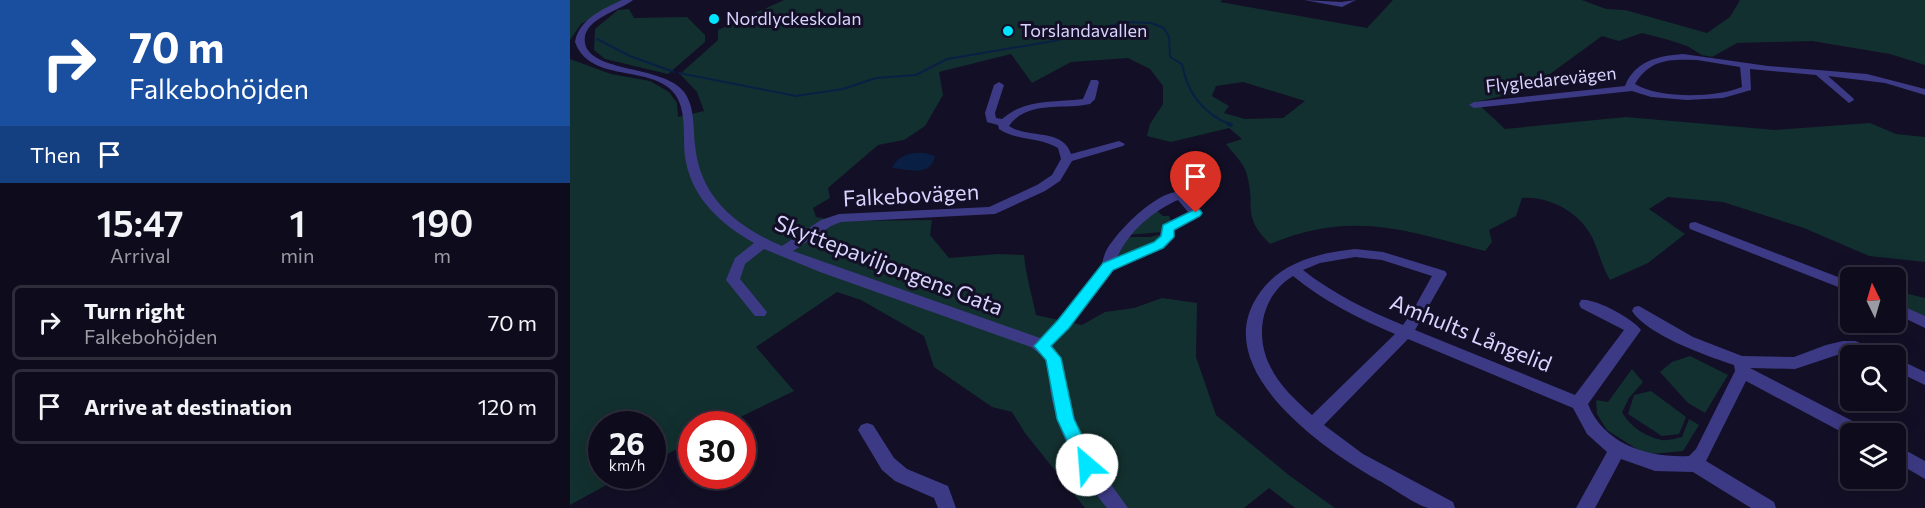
<!DOCTYPE html>
<meta charset="utf-8">
<style>
body{margin:0;font-family:Commissioner,sans-serif;background:#1c1929;color:#f1f3f6;height:100vh;display:flex;flex-direction:column;font-size:22px;white-space:nowrap}
*{box-sizing:border-box;margin:0}
p{font-size:20px;color:#9b9ba3}
.icon{flex:none;width:33px;height:33px;fill:none;stroke:currentColor;stroke-width:2;stroke-linecap:round;stroke-linejoin:round}
.map{position:relative;flex:1;overflow:hidden}
.panel{display:flex;flex-direction:column;background:#0e0b1c;width:570px}
.panel>*{flex:none}
.banner{background:#1a4fa0;color:#fff;overflow:hidden}
.needle{width:39px;rotate:355deg}
.controls{position:absolute;left:1270px;top:267px;display:grid;gap:12px}
.controls a{display:grid;place-items:center;width:66px;height:66px;border-radius:9px;background:#0e0b1c;box-shadow:0 6px 24px #0002,0 0 0 2px #2e2b3b;font-size:30px}
.speed{position:absolute;left:18px;top:411px;display:flex;gap:12px;font-size:30px;font-weight:700;text-align:center}
.speed>*{display:grid;place-content:center;width:78px;height:78px;border-radius:50%;background:#0e0b1c;box-shadow:0 6px 24px #0002,0 0 0 2px #2e2b3b;line-height:1}
.speed small{font-size:15px;font-weight:400}
.speed .limit{border:9px solid #d22;background:#fff;color:#111}
.pin{position:absolute;display:grid;place-items:center;width:51px;height:51px;color:#fff;margin:-62px -26px;border-radius:50% 50% 50% 0;rotate:-45deg;box-shadow:0 0 6px #0007}
.pin .icon{rotate:45deg}
.me{position:absolute;width:66px;margin:-33px;rotate:333deg;stroke-linejoin:round;filter:drop-shadow(0 0 4px #0008)}
.turn{display:flex;align-items:center;gap:21px;height:126px;padding:0 30px;font-size:27px}
.turn .icon{width:78px;height:78px;stroke-width:2.5}
.turn b{display:block;font-size:42px;line-height:51px}
.then{display:flex;align-items:center;height:57px;padding:0 30px;background:#0003;gap:12px;font-size:22px}
.eta{display:flex;justify-content:space-evenly;align-items:center;height:102px;text-align:center}
.eta b{font-size:36px;font-weight:600;line-height:42px}
ul{padding:0;list-style:none}
li{display:flex;align-items:center;gap:18px;height:75px;margin:0 12px 9px;padding:0 18px;border:3px solid #2e2b3b;border-radius:9px}
li div{flex:1}
li b{display:block;font-size:22px}
li em{font-style:normal}
main{display:flex;flex:1;min-height:0}
.map>svg:first-child{display:block}
</style>
<main>
<section class="panel">
<div class="banner">
<div class="turn"><svg class="icon" aria-label="right" viewBox="0 0 24 24"><path d="M7 20v-9h11M14 6l5 5-5 5"/></svg><div><b>70 m</b>Falkebohöjden</div></div>
<div class="then">Then<svg class="icon" aria-label="arrive" viewBox="0 0 24 24"><path d="M6 21V4h12l-3 4 3 4H6"/></svg></div>
</div>
<div class="eta">
<div><b>15:47</b><p>Arrival</p></div>
<div><b>1</b><p>min</p></div>
<div><b>190</b><p>m</p></div>
</div>
<ul>
<li><svg class="icon" aria-label="right" viewBox="0 0 24 24"><path d="M7 20v-9h11M14 6l5 5-5 5"/></svg><div><b>Turn right</b><p>Falkebohöjden</p></div><em>70 m</em></li>
<li><svg class="icon" aria-label="arrive" viewBox="0 0 24 24"><path d="M6 21V4h12l-3 4 3 4H6"/></svg><div><b>Arrive at destination</b></div><em>120 m</em></li>
</ul>
</section>
<div class="map">
<svg width="1355" height="508" viewBox="0 0 1355 508">
<rect width="100%" height="100%" fill="#130f26"/>
<g fill="#12302f" fill-rule="evenodd">
<polygon points="0,0 53,0 11,24 0,40"/>
<path d="M214,0H652L650,2L797,28L823,0H1012L1036,9L1055,10L1137,33L1160,17L1170,0H1355V65L1320,54L1242,41L1167,43L1142,57L1132,55L1117,46L1099,40L1072,33L1049,41L1032,36L958,90L906,102L935,129L1056,117L1205,130L1300,123L1326,134L1355,137V262L1299,256L1234,228L1153,202L1098,197L1079,209L1115,234L1078,263L1040,280C1030,264 1028,244 1017,229C1003,209 976,196 952,198L946,216L919,230L922,242L915,251C835,230 781,210 700,244C671,215 686,208 677,175C674,163 663,153 656,144L672,139L659,128L601,142L577,136L580,124L593,104V86L580,69L558,58L501,62L462,83L441,54L369,72L373,95L355,126L334,140L308,145L258,188L260,198L243,208L246,217L266,221L362,220L360,235L379,258L428,254L454,255C456,276 462,295 466,315L512,325L535,312L564,308L592,298L627,303L626,357L646,415L720,476L765,508H725L699,488L674,508H515L455,433L442,412L422,407L364,367L354,336L291,300L267,292L186,347L224,391L156,424H122L121,442L83,461L82,424H32V476H53L0,505V59L41,74L80,81L99,92L107,103L108,117L134,111L127,92L110,74L148,40V30ZM673,82L735,101L713,118L675,119L654,113L659,106L642,96L646,86Z"/>
<polygon points="59,9 64,18 117,17 135,35 135,42 98,74 35,59 24,50 25,29 48,10"/>
<polygon points="585,209 593,216 599,216 601,221 592,232 558,235"/>
<polygon points="592,234 589,240 553,256 545,255 556,237 580,237"/>
<polygon points="1326,291 1355,298 1355,320 1328,304"/>
<polygon points="1120,356 1158,375 1135,413 1118,403 1090,372 1102,362"/>
<path d="M1062,369L1073,382L1059,398L1052,412C1059,426 1076,437 1092,440C1098,441 1106,438 1112,437L1119,419L1129,425L1113,451L1081,454L1070,451L1037,430L1027,414L1026,400L1038,402Z"/>
<polygon points="1081,391 1116,417 1109,434 1092,436 1058,414 1064,395"/>
</g>
<path fill="#0a1f44" d="M355,153L365,156C361,178 336,169 322,168C328,155 342,152 355,153Z"/>
<g fill="none" stroke-linecap="round" stroke-linejoin="round">
<g stroke="#0a1f44" stroke-width="2">
<polyline points="27,39 60,56 104,72"/>
<path d="M109,73L226,96L273,89L306,78L346,75L377,59L484,41L556,22L581,23L594,28L599,37L600,57L612,64C617,93 634,114 661,125"/>
</g>
<polyline stroke="#0a1f44" stroke-width="4" points="659,124 661,125"/>
<g fill="#3d3a85" fill-rule="evenodd">
<path d="M52,0H63C50,11 11,19 15,43C20,73 94,65 114,92C125,107 123,126 125,145C130,198 166,226 212,246L251,220L269,214L419,207L467,185L482,175L491,159L488,148C470,137 447,141 429,129L428,125L417,122L415,113L424,85L429,82L434,85L425,113L426,118L432,119C456,98 483,103 513,99L521,80H527L529,82L525,99L520,104C493,110 457,100 439,126C458,139 493,128 501,154L549,141L555,144L553,146L502,161L490,181L475,191L425,214L271,222L261,226L223,251L470,338C491,317 514,293 530,268C533,263 533,257 536,251C547,231 590,187 614,192L630,210L632,213L630,216L603,230L604,237L594,248L543,270L498,328L482,345L493,363L498,399L513,441L527,465L558,508H537C511,477 491,439 482,400C479,386 480,372 475,358L461,347L250,272L194,249L175,264L170,279L197,312L195,316H185L156,280L165,258L184,243C152,225 123,199 116,162C111,139 120,105 99,88C72,66 19,81 5,42C9,19 33,9 52,0ZM608,200L618,212L592,225L590,236L584,242L547,258C558,232 583,211 608,200Z"/>
<polygon points="734,0 771,2 786,0 772,7"/>
<path d="M1113,54L1198,66L1297,74L1355,89V95L1315,83L1258,76L1283,98L1284,100L1279,103L1246,75L1180,69L1181,90L1153,98L1117,100L1081,97L1062,91L904,108L899,105L904,102L1055,86C1065,61 1087,56 1113,54ZM1127,60L1170,67L1172,87C1146,98 1089,99 1065,84C1080,59 1099,59 1127,60Z"/>
<polygon points="1125,222 1281,282 1281,292 1120,229 1119,226 1120,223"/>
<path d="M785,249L813,252L875,271L877,274L845,330L1005,395L1054,330L1011,308L1009,304L1011,300C1023,297 1064,319 1071,330L1018,404C1034,445 1079,458 1119,456L1126,449L1165,371L1164,365C1137,356 1077,335 1062,311L1064,307L1069,306L1123,337L1172,356L1224,357L1256,345L1273,341H1285L1314,352L1316,356L1273,353L1225,369L1180,368L1298,429L1300,434H1281V437L1176,381L1136,461L1204,502L1206,508H1181L1123,472L1085,471L1051,459L1025,508H1006L1037,452L1017,434L1003,408L838,339L754,425L793,454L883,502L885,508C877,508 866,508 858,508C844,504 820,486 806,479C753,449 640,370 687,297C708,263 747,253 785,249ZM785,257L812,260L862,276L842,312L833,325C798,311 762,293 733,270L750,263ZM723,276C753,301 790,319 825,334L742,415C726,401 709,385 700,366C684,334 692,295 723,276Z"/>
<polygon points="1326,303 1355,316 1355,328 1326,314"/>
<polygon points="1326,358 1355,372 1355,385 1326,371"/>
<polygon points="297,423 303,425 324,458 337,469 378,486 386,508 368,508 364,498 325,481 312,470 288,430 291,425"/>
<polygon points="1326,445 1355,461 1355,479 1326,462"/>
</g>
</g>
<polygon fill="#00e5ff" stroke="#0095a6" stroke-width="1.5" points="626,209 630,210 632,213 630,216 604,230 604,237 593,248 543,270 499,328 481,346 491,358 504,419 526,465 524,471 517,473 511,471 487,419 476,360 464,346 488,320 533,263 584,242 591,236 593,225"/>
<g fill="#00e5ff" stroke="#130f26" stroke-width="2">
<circle cx="144" cy="19" r="6"/>
<circle cx="438" cy="31" r="6"/>
</g>
<g text-anchor="middle" stroke-width="6" stroke-linejoin="round" paint-order="stroke">
<g font-size="18" fill="#d9d4ff" stroke="#130f26" text-anchor="start">
<text x="156" y="25">Nordlyckeskolan</text>
<text x="450" y="37">Torslandavallen</text>
</g>
<g font-size="18" fill="#d9d4ff" stroke="#130f26">
<text transform="translate(981 80) rotate(-6)" y="6">Flygledarevägen</text>
</g>
<g font-size="22" fill="#d9d4ff" stroke="#130f26">
<text transform="translate(341 195) rotate(-3)" y="8">Falkebovägen</text>
<text transform="translate(319 265) rotate(21)" y="8">Skyttepaviljongens Gata</text>
<text transform="translate(901 333) rotate(22)" y="8">Amhults Långelid</text>
</g>
</g>
</svg>
<div class="controls">
<a><svg class="needle" viewBox="-14 -14 28 28"><path d="M0-13l5 13h-10z" fill="#e53935"/><path d="M0 13l5-13h-10z" fill="#9b9ba3"/></svg></a>
<a><svg class="icon" aria-label="search" viewBox="0 0 24 24"><circle cx="10" cy="10" r="6"/><path d="M15 15l6 6"/></svg></a>
<a><svg class="icon" aria-label="layers" viewBox="0 0 24 24"><path d="M12 4l9 5-9 5-9-5zM3 14l9 5 9-5"/></svg></a>
</div>
<div class="speed"><div>26<small>km/h</small></div><div class="limit">30</div></div>
<div class="pin" style="left:626px;top:213px;background:#d93025"><svg class="icon" aria-label="arrive" viewBox="0 0 24 24"><path d="M6 21V4h12l-3 4 3 4H6"/></svg></div>
<svg class="me" style="left:517px;top:465px" viewBox="-20 -20 40 40"><circle r="19" fill="#fff"/><path d="M0-13L10 11 0 6-10 11z" fill="#00e5ff"/></svg>
</div>
</main>
